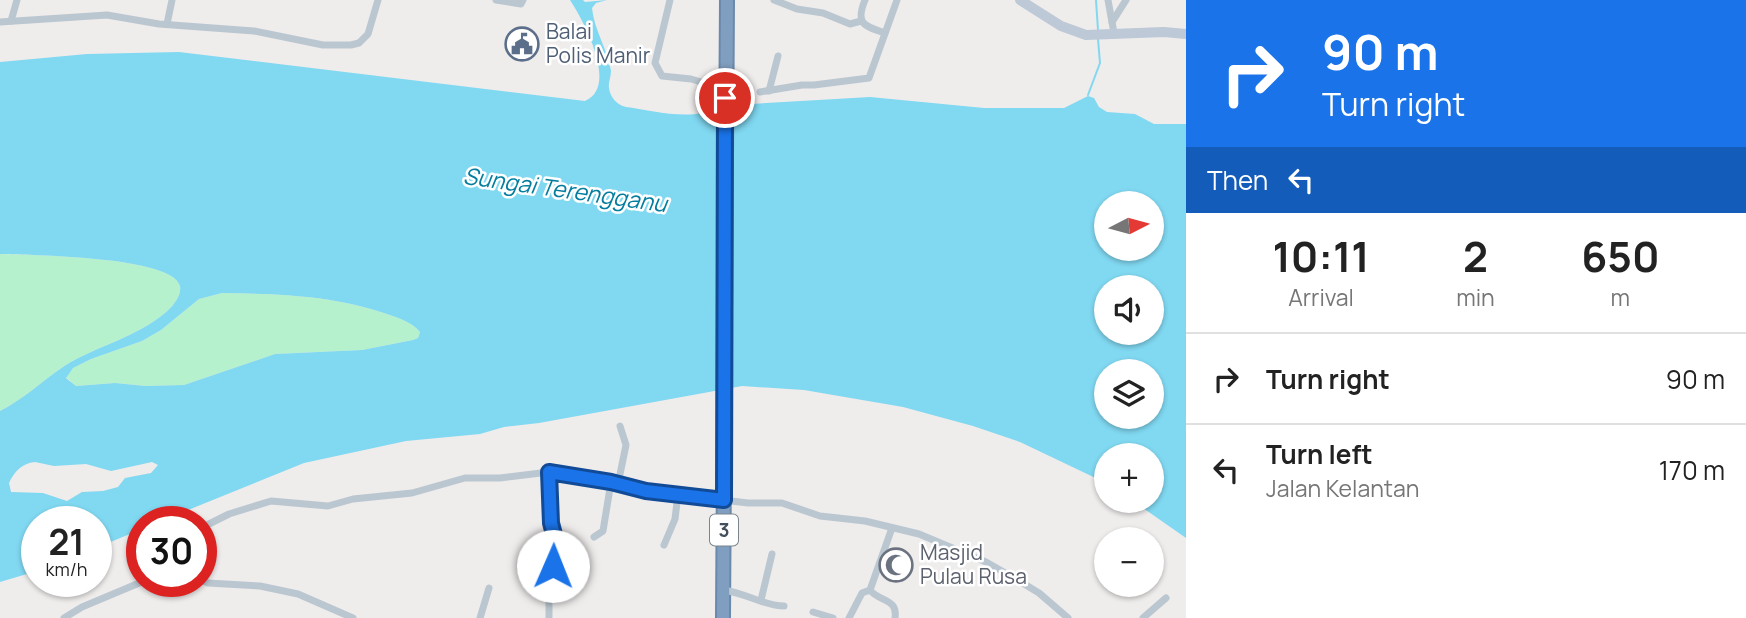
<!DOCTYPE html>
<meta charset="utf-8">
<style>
body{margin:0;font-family:Manrope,sans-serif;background:#f2f2f2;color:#222;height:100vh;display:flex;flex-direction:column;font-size:26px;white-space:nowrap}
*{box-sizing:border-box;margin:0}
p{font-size:23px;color:#767676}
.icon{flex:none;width:38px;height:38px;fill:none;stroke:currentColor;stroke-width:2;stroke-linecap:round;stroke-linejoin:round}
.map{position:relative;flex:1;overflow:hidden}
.drawer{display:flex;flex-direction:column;background:#fff;width:560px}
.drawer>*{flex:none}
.banner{background:#1a73e8;color:#fff;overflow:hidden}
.needle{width:46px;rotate:84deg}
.controls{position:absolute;left:1094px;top:191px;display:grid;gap:14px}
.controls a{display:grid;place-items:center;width:70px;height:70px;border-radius:50%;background:#fff;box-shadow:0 2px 5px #0004;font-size:35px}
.speed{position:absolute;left:21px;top:506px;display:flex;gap:14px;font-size:35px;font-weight:700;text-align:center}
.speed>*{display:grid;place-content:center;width:91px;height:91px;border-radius:50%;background:#fff;box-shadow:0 2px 5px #0004;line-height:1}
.speed small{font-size:18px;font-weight:400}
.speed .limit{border:10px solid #d22;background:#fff;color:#111}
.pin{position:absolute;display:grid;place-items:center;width:60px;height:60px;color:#fff;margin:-30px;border:4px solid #fff;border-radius:50%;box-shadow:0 2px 7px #0007}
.me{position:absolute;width:77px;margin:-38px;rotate:1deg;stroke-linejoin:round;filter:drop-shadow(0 0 5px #0008)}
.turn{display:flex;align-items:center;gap:24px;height:147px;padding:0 21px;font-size:32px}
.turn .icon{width:91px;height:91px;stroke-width:2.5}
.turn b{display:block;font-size:49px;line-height:60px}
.then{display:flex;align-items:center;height:66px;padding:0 21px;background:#0003;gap:14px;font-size:26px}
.eta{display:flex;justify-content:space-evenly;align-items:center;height:119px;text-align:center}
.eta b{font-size:42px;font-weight:700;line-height:49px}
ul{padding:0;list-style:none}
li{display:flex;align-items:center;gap:21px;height:91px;padding:0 21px;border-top:2px solid #e0e0e0}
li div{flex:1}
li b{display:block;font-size:26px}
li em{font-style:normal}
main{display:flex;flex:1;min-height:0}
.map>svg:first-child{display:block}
</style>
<main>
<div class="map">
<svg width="1186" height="618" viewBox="0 0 1186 618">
<rect width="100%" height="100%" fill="#efecec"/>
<g fill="#b6f1cd">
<path d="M0,254C28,255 173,256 180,286C182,296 172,307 165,313C137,337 97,346 66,365C43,380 24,399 0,411Z"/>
<path d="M222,293C280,294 331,295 387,314C398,318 412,322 420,332L418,338L413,340L362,350L275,354L184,385L145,386L115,383L76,386L66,377L73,368L91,359L142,341L161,330L199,299Z"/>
</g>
<path fill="#80d8f1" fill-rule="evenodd" d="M570,0H583L585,2L607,0L596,3L592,8C594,30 608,50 611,71C611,77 608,83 609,88C610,97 617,105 626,107C651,110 696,123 717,106L870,97L984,108H1064L1088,96L1094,98L1099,107L1107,112L1135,114L1154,124H1186V538L1133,501L1152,500V455H1106V483L1020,442L973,426L903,407L804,390L742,386L539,423L504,427L480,434L406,441L304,463L161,521L142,522V529L96,548V522H37V571L0,582V411C24,399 43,380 66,365C97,346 137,337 165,313C172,307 182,296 180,286C173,256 28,255 0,254V62L87,54L179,52L585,101C619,87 584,21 570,0ZM1106,203H1152V248H1106ZM1106,287H1152V332H1106ZM222,293C280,294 331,295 387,314C398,318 412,322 420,332L418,338L413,340L362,350L275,354L184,385L145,386L115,383L76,386L66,378L73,368L91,359L142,341L161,330L199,299ZM1106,371H1152V416H1106ZM35,462L54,466L86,464L111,471L152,462L158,465L151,473L125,478L118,487L103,491L82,492L67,501L43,493L11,492L9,483C14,472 22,463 35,462Z"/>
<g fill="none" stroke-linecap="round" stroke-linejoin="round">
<g stroke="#80d8f1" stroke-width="2">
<polyline points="1096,0 1098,30"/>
<polyline points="1088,95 1100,63 1098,39"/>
</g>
<defs>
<polyline id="highway" points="723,618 727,0"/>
</defs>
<use href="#highway" stroke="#6b89ab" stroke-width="16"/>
<g stroke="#bbc7d0" stroke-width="7">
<polyline points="496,0 521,4 523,0"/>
<polyline points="670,0 655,63 662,76 691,79 701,82"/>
<polyline points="774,0 797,9 823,13 850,24 861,21"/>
<path d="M865,0C855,24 864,26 885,33"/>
<polyline points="1108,0 1114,33"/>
<polyline points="11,21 17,0"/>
<polyline points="0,22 107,15 159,24 254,31 323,45 351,45 359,43 368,34 378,0"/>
<polyline points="1112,22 1126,0"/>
<polyline points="167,24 172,0"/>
<polyline points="769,91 778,56"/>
<polyline points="760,92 802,85 814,85 869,78 897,0"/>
<polyline points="549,472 551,522 557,546 549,587 549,618"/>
<polyline points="618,484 626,445 620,426"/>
<polyline points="201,528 229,514 271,501 328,506 353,499 412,493 465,478 500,478 549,472 611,482 646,491 748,503 782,503 820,516 865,521 919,534 986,562 1021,582 1039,593 1068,618"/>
<path d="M892,528L870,590C879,602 898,598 895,618"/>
<polyline points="594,537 603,531 611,482"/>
<polyline points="664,545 675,519 678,494"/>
<polyline points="201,580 208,583 260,586 298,594 353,618"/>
<path d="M723,590C746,593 764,606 784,606"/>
<polyline points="761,600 772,554"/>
<polyline points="813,612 833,618"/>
<polyline points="64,618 82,607 144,581"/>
<polyline points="480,618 489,588"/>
<polyline points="849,618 862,593 870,590"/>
<polyline points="1143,618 1166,598"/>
</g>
<polyline stroke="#bdc9d7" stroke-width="10" points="1020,0 1061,26 1086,35 1164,32 1186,34"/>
<use href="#highway" stroke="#809ebf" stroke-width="12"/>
</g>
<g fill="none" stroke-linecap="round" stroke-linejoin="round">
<defs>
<polyline id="route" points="553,566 557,546 551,523 549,472 611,482 646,491 724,500 725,98"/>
</defs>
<use href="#route" stroke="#114b97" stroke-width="18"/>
<use href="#route" stroke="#1a73e8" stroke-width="12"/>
</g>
<defs>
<symbol id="civic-ring" viewBox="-11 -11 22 22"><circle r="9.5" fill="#fff" stroke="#5c6f8a" stroke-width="1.5"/><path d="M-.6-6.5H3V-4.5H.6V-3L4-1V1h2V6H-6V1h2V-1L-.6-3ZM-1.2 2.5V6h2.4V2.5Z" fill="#5c6f8a"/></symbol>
<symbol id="mosque-ring" viewBox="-11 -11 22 22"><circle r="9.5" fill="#fff" stroke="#6b7280" stroke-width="1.5"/><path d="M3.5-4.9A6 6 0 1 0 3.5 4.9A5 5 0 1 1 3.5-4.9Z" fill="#6b7280"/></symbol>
</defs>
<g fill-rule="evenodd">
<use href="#civic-ring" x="503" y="25" width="38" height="38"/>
<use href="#mosque-ring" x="877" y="546" width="38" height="38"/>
</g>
<g text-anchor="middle" stroke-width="5" stroke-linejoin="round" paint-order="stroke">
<rect fill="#fff" stroke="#7b848c" stroke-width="2" x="710" y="514.5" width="28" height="31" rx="5"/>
<g font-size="19" font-weight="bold" fill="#434f5b">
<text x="724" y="537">3</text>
</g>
<g font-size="21" fill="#4e5e75" stroke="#fff" text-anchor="start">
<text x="546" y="39">Balai<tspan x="546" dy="24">Polis Manir</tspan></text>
</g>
<g font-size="21" fill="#5b616d" stroke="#fff" text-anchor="start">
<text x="920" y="560">Masjid<tspan x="920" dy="24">Pulau Rusa</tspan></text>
</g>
<g font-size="23" font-style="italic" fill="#047d9e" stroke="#fff">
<text transform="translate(565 190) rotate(8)" y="8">Sungai Terengganu</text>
</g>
</g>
</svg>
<div class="controls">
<a><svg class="needle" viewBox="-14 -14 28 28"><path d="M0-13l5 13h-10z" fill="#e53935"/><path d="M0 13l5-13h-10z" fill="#767676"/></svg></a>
<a><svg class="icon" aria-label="sound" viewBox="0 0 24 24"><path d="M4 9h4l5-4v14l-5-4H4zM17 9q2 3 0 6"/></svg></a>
<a><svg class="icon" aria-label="layers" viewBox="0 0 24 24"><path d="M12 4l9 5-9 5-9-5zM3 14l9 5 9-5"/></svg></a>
<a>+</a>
<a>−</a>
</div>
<div class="speed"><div>21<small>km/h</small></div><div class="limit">30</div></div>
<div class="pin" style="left:725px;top:98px;background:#d93025"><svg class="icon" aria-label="arrive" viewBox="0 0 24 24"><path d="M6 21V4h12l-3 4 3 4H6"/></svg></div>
<svg class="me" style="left:553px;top:566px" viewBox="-20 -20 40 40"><circle r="19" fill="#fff"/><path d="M0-13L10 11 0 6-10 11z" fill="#1a73e8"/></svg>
</div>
<section class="drawer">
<div class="banner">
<div class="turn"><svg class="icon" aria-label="right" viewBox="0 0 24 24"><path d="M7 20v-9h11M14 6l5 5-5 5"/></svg><div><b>90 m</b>Turn right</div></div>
<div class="then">Then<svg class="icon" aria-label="left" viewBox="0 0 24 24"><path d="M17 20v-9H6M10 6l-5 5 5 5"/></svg></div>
</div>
<div class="eta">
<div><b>10:11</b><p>Arrival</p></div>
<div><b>2</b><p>min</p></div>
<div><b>650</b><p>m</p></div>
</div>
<ul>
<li><svg class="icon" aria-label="right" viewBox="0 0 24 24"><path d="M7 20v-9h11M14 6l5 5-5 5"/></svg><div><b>Turn right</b></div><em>90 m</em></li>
<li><svg class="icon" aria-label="left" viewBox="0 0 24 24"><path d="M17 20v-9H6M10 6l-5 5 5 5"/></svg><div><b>Turn left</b><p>Jalan Kelantan</p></div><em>170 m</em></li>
</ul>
</section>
</main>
